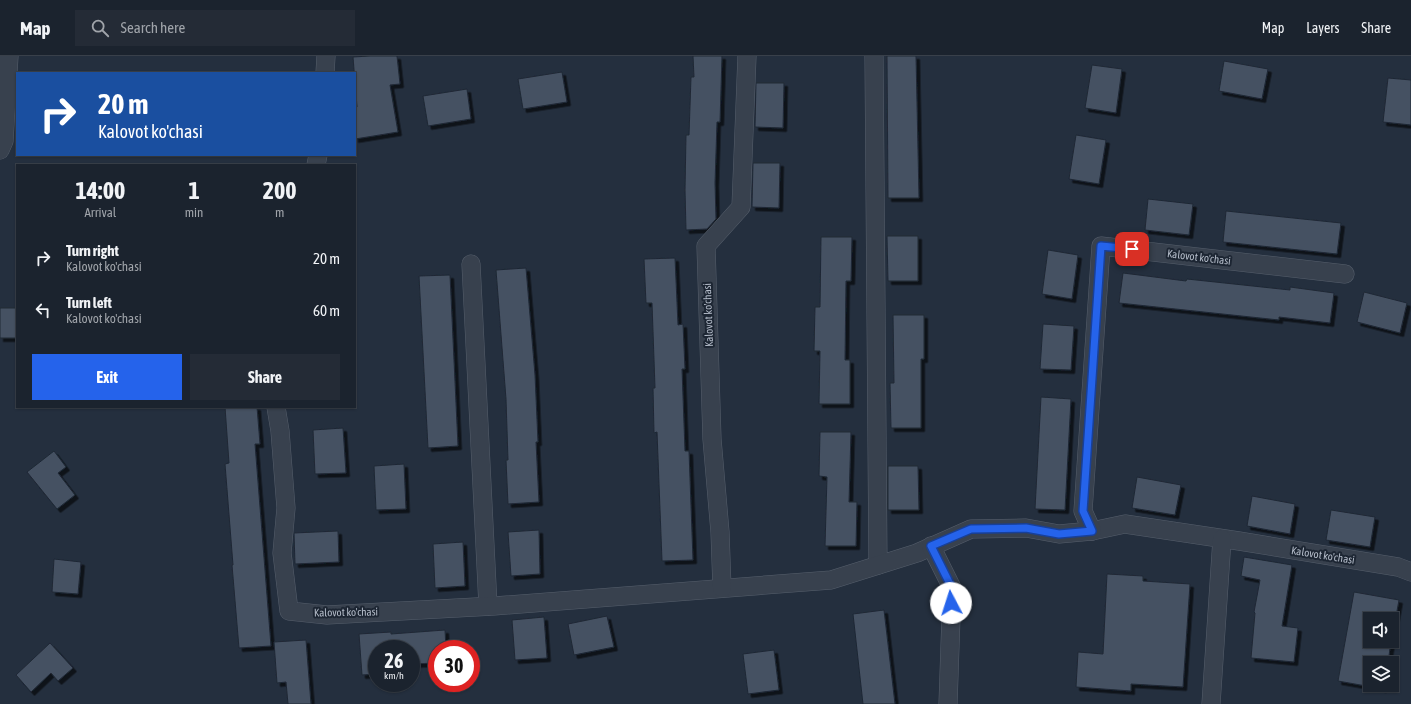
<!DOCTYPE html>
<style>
body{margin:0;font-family:"Asap Condensed",sans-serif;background:#242b36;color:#f1f3f6;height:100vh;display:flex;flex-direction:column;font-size:15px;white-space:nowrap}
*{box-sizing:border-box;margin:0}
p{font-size:13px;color:#a0a4aa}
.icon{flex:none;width:22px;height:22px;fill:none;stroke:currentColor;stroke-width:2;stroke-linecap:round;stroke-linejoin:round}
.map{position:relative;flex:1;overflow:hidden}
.sheet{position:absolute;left:16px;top:108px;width:340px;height:244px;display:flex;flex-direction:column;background:#1b232e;border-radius:0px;box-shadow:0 1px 3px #0004,0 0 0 1px #39404a}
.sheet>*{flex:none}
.hud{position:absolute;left:16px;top:16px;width:340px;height:84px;border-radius:0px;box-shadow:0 1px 3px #0004,0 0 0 1px #39404a;background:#1a4fa0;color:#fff;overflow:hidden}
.controls{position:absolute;left:1363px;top:556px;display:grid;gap:8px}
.controls a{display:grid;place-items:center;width:36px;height:36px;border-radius:0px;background:#1b232e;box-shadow:0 1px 3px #0004,0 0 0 1px #39404a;font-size:20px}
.speed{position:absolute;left:368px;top:584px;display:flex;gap:8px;font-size:20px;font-weight:700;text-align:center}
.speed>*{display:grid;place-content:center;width:52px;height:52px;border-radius:50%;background:#1b232e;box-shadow:0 1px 3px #0004,0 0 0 1px #39404a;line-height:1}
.speed small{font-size:10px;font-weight:400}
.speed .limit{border:6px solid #d22;background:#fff;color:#111}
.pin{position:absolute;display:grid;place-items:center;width:34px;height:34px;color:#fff;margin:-17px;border-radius:8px;box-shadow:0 2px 6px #0006}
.me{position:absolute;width:44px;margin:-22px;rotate:355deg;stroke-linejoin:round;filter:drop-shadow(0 0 3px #0008)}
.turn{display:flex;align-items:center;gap:14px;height:84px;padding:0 16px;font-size:18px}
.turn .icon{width:52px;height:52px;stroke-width:2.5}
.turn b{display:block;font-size:28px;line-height:34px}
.eta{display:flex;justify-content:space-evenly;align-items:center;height:68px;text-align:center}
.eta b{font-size:24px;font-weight:700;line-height:28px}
.primary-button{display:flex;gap:8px;margin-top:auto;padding:8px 16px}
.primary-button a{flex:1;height:46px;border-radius:0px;background:#2563eb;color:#fff;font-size:16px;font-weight:700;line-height:46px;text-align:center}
.primary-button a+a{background:#242b36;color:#f1f3f6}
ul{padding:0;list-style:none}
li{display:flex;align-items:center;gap:12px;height:52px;padding:0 16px}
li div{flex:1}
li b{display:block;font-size:15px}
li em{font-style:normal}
header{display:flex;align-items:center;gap:24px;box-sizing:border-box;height:56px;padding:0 20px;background:#1b232e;border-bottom:1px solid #39404a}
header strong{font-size:19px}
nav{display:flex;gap:22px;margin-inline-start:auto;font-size:14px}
.search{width:280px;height:36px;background:#242b36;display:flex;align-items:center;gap:10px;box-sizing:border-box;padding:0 14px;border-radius:0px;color:#a0a4aa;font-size:15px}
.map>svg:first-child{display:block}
</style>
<header>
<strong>Map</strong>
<div class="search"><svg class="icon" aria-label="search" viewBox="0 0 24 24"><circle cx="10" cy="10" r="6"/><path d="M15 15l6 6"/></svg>Search here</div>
<nav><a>Map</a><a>Layers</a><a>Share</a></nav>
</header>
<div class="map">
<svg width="1411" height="648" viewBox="0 0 1411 648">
<defs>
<filter id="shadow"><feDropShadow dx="3.5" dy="3.5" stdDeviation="0" flood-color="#0009"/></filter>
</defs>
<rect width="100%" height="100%" fill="#242f3e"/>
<g fill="#455162" stroke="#1f2835" filter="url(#shadow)">
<polygon points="370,0 397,0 400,28 390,29 398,76 355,83 355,52 357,51 353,1"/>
<polygon points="693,0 722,0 720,66 717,66 715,127 716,163 707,173 686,174 685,134 686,79 689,79 691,21 694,21"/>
<polygon points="887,0 916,0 919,142 888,142"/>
<polygon points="1224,5 1268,13 1262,43 1219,35"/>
<polygon points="1092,9 1122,13 1116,57 1085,52"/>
<polygon points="562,16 567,46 523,53 518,23"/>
<polygon points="1388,22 1411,24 1411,69 1383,66"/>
<polygon points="756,27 784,27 783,72 755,71"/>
<polygon points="467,33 471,63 428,70 423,40"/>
<polygon points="1076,79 1106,84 1099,128 1069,123"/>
<polygon points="753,107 780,107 779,152 752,151"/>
<polygon points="1148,143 1193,148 1189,179 1145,174"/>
<polygon points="1226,155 1341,167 1337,198 1223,186"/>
<polygon points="887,180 918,180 918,225 888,225"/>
<polygon points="821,181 852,181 851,225 846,225 845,304 850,304 850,348 819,348 820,295 814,295 815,251 820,251"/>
<polygon points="1048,194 1078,199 1072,243 1042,238"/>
<polygon points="675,202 678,269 683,268 685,313 682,313 685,395 689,395 693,504 662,505 657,376 654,377 653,332 655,332 652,247 646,247 644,203"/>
<polygon points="526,212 535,319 538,386 536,386 539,446 508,448 506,404 508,404 506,343 496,214"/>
<polygon points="1123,217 1186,225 1187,223 1290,234 1290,231 1334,237 1330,267 1279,261 1279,264 1119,247"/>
<polygon points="450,219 458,390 428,392 419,220"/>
<polygon points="1364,236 1407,247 1400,277 1357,266"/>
<rect x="0" y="252" width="17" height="30"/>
<polygon points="893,259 924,259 924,303 921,303 921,372 891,372 890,327 894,327"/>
<polygon points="1043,268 1074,270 1071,314 1040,313"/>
<polygon points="1041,341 1071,343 1065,454 1035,453"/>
<polygon points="225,351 257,351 260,388 255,388 271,590 239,592 232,509 233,509 225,408 229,407"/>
<polygon points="343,372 346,417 315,418 313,374"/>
<polygon points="820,376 851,376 849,446 857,446 856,490 825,490 827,421 819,420"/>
<polygon points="54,395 66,411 58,417 75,439 57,453 27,416"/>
<polygon points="404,408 406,453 376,454 374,410"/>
<polygon points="888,410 918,410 919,454 888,454"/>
<polygon points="1137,421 1181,429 1175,459 1132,452"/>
<polygon points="1252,440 1295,448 1290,478 1247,470"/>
<polygon points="1331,454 1375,461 1370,491 1326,484"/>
<polygon points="539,474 540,518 511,520 508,476"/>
<polygon points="338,475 339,506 295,508 294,477"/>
<polygon points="463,486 465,530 435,532 433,488"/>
<polygon points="1244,501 1292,509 1282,570 1298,572 1294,606 1251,602 1255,557 1254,556 1260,524 1241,520"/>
<polygon points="54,503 81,506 78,538 52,536"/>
<polygon points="1107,518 1143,520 1143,525 1190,528 1183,631 1131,628 1131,635 1076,631 1078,596 1103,598"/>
<polygon points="1354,536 1399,544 1392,582 1392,563 1370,563 1370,585 1391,585 1388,607 1370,607 1370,629 1384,629 1383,633 1338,625"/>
<polygon points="884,554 895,648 863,648 853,558"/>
<polygon points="607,560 614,591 574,599 568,568"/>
<polygon points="544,561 547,602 515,604 512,564"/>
<polygon points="445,574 446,593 437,593 437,607 411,608 411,593 377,593 377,618 362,619 359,578 391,576 391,578"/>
<polygon points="306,584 311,648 288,648 286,626 277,627 274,586"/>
<polygon points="50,587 73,612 58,625 51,617 31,636 16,619"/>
<polygon points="774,594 779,634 748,638 743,598"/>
</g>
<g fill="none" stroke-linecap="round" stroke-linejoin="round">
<defs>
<g id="minor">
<polyline points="874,0 878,509"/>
<polyline points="325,17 326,0"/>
<polyline points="0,94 4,85 9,0"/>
<polyline points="316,109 318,99"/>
<polyline points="471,208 488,550"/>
<polyline points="276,351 280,375 286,452 282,497 289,555 327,559 494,550 831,524 917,497 971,473 1026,472 1059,478 1092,475 1125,468 1239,485 1398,511 1411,516"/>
<polyline points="1092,475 1083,455 1101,190 1345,218"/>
<polyline points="931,490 952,532 948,648"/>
<polyline points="722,532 720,476 712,383 706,190 741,151 747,0"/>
<polyline points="1211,648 1222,483"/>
</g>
</defs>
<use href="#minor" stroke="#565f6c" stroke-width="19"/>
<use href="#minor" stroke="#38414e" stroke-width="18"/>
</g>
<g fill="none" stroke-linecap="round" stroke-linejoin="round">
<defs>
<polyline id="route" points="951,547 952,532 931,490 971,473 1026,472 1059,478 1092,475 1083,455 1101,190 1132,193"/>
</defs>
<use href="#route" stroke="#184099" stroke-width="10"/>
<use href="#route" stroke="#2563eb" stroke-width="7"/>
</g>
<g text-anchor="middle" stroke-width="4" stroke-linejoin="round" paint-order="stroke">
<g font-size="11" fill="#b4bcc9" stroke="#1d2633">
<text transform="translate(1199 201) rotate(7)" y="4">Kalovot ko'chasi</text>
<text transform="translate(708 259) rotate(-92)" y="4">Kalovot ko'chasi</text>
<text transform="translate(1323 499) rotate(9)" y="4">Kalovot ko'chasi</text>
<text transform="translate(346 556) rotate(-1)" y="4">Kalovot ko'chasi</text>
</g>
</g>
</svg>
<div class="controls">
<a><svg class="icon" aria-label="sound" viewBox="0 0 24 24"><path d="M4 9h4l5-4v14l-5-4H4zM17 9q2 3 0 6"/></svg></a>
<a><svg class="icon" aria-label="layers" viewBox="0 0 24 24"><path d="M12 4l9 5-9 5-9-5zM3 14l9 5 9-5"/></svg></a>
</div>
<div class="speed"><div>26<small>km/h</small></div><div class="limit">30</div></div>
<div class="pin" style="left:1132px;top:193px;background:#d93025"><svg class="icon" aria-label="arrive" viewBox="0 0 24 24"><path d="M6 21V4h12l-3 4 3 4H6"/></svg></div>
<svg class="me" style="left:951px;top:547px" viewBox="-20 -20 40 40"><circle r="19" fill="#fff"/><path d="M0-13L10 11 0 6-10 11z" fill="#2563eb"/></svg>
<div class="hud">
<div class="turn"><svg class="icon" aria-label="right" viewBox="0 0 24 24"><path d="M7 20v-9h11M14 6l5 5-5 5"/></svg><div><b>20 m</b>Kalovot ko'chasi</div></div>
</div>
<section class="sheet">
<div class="eta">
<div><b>14:00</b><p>Arrival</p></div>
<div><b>1</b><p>min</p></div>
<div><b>200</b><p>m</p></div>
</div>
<ul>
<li><svg class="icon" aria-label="right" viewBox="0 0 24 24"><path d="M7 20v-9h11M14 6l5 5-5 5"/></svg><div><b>Turn right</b><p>Kalovot ko'chasi</p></div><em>20 m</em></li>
<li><svg class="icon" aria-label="left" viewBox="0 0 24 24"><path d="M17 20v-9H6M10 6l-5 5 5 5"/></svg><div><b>Turn left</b><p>Kalovot ko'chasi</p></div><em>60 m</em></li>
</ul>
<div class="primary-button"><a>Exit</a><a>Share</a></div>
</section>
</div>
